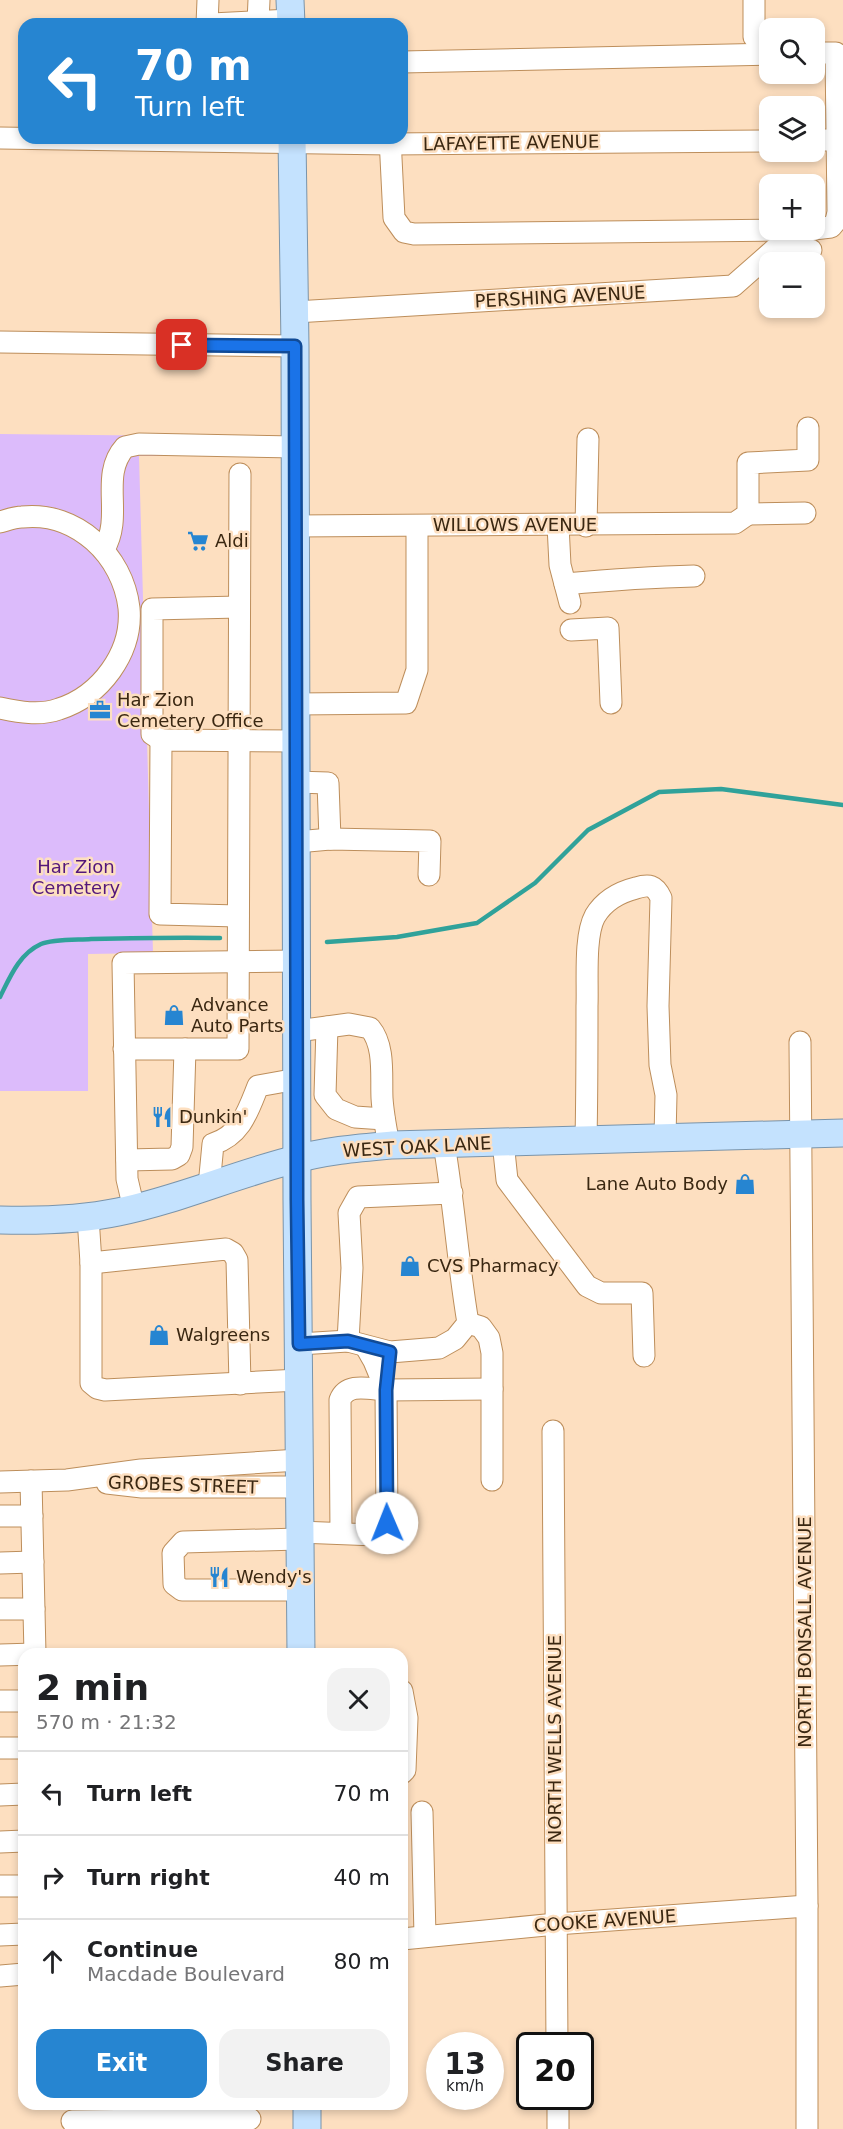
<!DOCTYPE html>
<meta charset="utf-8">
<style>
body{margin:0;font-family:"DejaVu Sans",sans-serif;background:#f2f2f2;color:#202124;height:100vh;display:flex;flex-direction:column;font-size:22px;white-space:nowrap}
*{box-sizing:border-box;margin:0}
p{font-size:20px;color:#757577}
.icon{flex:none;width:33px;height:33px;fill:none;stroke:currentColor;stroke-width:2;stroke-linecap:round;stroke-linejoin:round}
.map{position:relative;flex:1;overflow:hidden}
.details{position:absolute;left:18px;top:1648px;width:390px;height:462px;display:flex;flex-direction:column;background:#fff;border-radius:18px;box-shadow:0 3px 9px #0003}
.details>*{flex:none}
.banner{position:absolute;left:18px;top:18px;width:390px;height:126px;border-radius:18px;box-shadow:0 3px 9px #0003;background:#2685d1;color:#fff;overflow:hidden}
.fabs{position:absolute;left:759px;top:18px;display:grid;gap:12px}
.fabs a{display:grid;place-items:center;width:66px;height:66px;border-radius:12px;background:#fff;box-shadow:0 3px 9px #0003;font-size:30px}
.speed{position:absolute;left:426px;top:2032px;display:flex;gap:12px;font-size:30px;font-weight:700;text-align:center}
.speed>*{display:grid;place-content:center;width:78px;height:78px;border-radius:50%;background:#fff;box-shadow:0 3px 9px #0003;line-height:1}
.speed small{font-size:15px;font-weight:400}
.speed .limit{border:3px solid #111;border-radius:9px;background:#fff;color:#111}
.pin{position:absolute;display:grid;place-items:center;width:51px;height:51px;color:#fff;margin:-26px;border-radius:12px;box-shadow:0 3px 9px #0006}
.me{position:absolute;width:66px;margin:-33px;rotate:359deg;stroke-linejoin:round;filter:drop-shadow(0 0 4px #0008)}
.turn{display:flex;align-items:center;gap:21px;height:126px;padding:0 18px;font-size:27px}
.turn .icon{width:78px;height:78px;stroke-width:2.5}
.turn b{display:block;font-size:42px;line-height:51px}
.round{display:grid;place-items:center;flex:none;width:63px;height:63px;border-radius:18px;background:#f2f2f2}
.summary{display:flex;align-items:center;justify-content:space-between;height:102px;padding:0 18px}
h1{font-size:36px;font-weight:700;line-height:45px}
.button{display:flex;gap:12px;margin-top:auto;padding:12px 18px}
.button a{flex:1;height:69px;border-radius:18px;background:#2685d1;color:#fff;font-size:24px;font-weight:700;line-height:69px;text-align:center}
.button a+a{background:#f2f2f2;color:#202124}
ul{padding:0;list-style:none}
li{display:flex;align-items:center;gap:18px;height:84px;padding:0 18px;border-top:2px solid #e0e0e0}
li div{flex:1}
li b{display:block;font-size:22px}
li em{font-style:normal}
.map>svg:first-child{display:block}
</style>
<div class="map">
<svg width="843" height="2129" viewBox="0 0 843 2129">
<rect width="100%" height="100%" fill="#fddfc0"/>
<polygon fill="#dcbbfb" points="0,434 271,437 272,456 139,456 153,953 88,954 88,1091 0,1091"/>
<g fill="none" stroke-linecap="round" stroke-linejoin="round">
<g stroke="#30a29a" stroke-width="4.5">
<polyline points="327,942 397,937 477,923 535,883 588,830 659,792 721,789 843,805"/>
<path d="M0,997C10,977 19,954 41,944C53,939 78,940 91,939C134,938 177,937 220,938"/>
</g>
<defs>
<g id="minor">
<polyline points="754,0 754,37"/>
<polyline points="258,22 259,0"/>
<polyline points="207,24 208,0"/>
<polyline points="212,24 291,20"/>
<polyline points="814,53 836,53 838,212 836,221 831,227 814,229"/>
<polyline points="402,62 770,54"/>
<polyline points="0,138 390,144 770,141"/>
<polyline points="390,138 394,218 404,232 414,234 776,230"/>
<polyline points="814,140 836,140"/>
<polyline points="295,312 733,286 775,249 811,250"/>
<polyline points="0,342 295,346"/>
<polyline points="748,514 805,513"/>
<path d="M0,522C7,520 15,517 22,517C77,511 123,556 129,608C133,653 100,696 59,709C39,716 19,712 0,708"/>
<polyline points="558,525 560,565 570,603"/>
<polyline points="295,526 735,523 748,514 748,463 808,460 808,428"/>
<polyline points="586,526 588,439"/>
<path d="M104,549C124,515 99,476 125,447L139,444L295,447"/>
<path d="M565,584C609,580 650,577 694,576"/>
<polyline points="571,630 608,628 611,703"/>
<polyline points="296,704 406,703 417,670 417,526"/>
<polyline points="161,740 152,734 152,609 239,607"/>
<polyline points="296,782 328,783 330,839"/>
<polyline points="297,842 330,839 430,841 429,875"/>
<polyline points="238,916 160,914 161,740 296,741"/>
<polyline points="327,1027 325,1095 336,1109 355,1117 384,1119"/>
<path d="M297,1031L349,1024L370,1028C385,1046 381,1075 382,1098C383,1114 386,1129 389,1145"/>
<polyline points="800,1042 807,1906 807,2129"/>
<polyline points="124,1049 238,1049 240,474"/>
<path d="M586,1140C587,1095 587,1051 587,1006C588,982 584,936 595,916C604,901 620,892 636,888C649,884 655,885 661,898L658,1006L660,1065L666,1095L665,1137"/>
<polyline points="503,1142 507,1180 587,1286 601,1293 642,1293 644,1356"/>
<polyline points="127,1160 172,1159 179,1155 182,1147 185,1049"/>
<path d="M209,1186L213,1144C241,1135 248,1111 258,1086L297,1079"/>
<polyline points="134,1209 127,1179 123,963 297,961"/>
<polyline points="88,1217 91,1263 91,1383 97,1388 105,1390 299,1380"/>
<polyline points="91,1263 226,1249 233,1253 237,1260 240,1384"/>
<polyline points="468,1323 481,1327 489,1338 492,1353 492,1480"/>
<polyline points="348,1341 352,1268 349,1213 358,1197 452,1193"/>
<path d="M299,1344L348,1341L390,1352L439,1348L455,1339L468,1323C458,1264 454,1203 444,1144"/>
<polyline points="366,1347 374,1361 386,1390"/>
<polyline points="386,1390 492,1389"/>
<polyline points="553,1431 557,2046"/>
<polyline points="31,1481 35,1654"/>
<polyline points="0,1482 67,1480 141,1470 299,1460"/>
<polyline points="107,1483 142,1487 300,1487"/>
<polyline points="0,1516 32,1516"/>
<path d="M299,1532L376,1535L383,1533L387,1523L386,1390C369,1389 347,1382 340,1400L341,1533"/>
<polyline points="299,1539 183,1542 173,1553 174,1584 182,1590 301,1590"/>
<polyline points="0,1563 33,1562"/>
<polyline points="0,1609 34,1609"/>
<polyline points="0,1655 35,1654"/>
<polyline points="402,1691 407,1718 405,1770 402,1773"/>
<polyline points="0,1701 24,1701"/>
<polyline points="0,1748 24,1748"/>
<polyline points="0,1795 24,1794"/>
<polyline points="422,1812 425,1936"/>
<polyline points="0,1842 24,1841"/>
<polyline points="0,1886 24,1886"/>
<polyline points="0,1935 24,1934"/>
<polyline points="402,1939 556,1924 807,1906"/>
<polyline points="0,1976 24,1974"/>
<polyline points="558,2097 558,2129"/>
<polyline points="72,2121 250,2119"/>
</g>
<g id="major">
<polyline points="290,0 291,24"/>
<polyline points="292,138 295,346 297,1200 301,1654"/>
<path d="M0,1220C39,1221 80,1220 118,1212C177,1200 231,1176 289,1161C323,1151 358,1148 392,1145L843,1133"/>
<polyline points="307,2104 307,2129"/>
</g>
</defs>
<use href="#minor" stroke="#bd8e5b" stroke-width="23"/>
<use href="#major" stroke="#7a94aa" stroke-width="29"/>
<use href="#minor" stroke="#fff" stroke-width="21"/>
<use href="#major" stroke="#c4e2fe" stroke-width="27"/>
</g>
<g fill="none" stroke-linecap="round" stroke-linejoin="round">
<defs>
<polyline id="route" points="182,345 295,346 297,1200 299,1344 348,1341 390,1352 386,1390 387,1523"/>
</defs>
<use href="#route" stroke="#114b97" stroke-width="15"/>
<use href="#route" stroke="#1a73e8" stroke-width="10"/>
</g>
<defs>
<symbol id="supermarket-bare" viewBox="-9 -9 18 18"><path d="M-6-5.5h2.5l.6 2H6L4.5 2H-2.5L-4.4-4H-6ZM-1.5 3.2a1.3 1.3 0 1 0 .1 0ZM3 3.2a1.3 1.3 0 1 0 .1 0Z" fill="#2685d1" stroke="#fddfc0" stroke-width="2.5" paint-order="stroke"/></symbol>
<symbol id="office-bare" viewBox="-9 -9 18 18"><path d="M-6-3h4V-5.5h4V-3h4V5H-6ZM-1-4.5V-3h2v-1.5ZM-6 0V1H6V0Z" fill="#2685d1" stroke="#fddfc0" stroke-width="2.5" paint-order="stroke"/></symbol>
<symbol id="shop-bare" viewBox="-9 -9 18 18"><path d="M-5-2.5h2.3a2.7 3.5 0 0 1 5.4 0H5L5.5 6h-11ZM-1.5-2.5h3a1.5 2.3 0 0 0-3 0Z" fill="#2685d1" stroke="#fddfc0" stroke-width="2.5" paint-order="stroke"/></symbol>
<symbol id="restaurant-bare" viewBox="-9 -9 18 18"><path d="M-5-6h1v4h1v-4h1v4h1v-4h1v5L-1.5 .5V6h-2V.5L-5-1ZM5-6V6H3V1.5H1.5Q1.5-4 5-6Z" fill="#2685d1" stroke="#fddfc0" stroke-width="2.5" paint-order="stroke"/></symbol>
</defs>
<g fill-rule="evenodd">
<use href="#supermarket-bare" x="183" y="526" width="30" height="30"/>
<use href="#office-bare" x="85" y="695" width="30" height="30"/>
<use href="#shop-bare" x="159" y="1000" width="30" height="30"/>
<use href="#restaurant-bare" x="147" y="1102" width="30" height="30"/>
<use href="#shop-bare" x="730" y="1169" width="30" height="30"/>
<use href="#shop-bare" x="395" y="1251" width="30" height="30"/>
<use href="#shop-bare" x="144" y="1320" width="30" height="30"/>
<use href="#restaurant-bare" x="204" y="1562" width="30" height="30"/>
</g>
<g text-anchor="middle" stroke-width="5" stroke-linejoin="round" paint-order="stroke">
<g font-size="18" fill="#3a2711" stroke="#fddfc0">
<text transform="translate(511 143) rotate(-1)" y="6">LAFAYETTE AVENUE</text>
<text transform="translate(560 297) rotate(-3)" y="6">PERSHING AVENUE</text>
<text x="515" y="531">WILLOWS AVENUE</text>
<text transform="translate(417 1147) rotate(-3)" y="6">WEST OAK LANE</text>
<text transform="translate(183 1485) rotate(2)" y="6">GROBES STREET</text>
<text transform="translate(805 1632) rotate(-90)" y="6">NORTH BONSALL AVENUE</text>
<text transform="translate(555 1739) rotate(-90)" y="6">NORTH WELLS AVENUE</text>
<text transform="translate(605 1921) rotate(-4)" y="6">COOKE AVENUE</text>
</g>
<g font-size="18" fill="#3a2711" stroke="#fddfc0" text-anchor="start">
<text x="215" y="547">Aldi</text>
<text x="117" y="706">Har Zion<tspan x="117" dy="21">Cemetery Office</tspan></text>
<text x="191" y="1011">Advance<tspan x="191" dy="21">Auto Parts</tspan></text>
<text x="179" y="1123">Dunkin'</text>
<text x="728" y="1190" text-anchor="end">Lane Auto Body</text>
<text x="427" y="1272">CVS Pharmacy</text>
<text x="176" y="1341">Walgreens</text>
<text x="236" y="1583">Wendy's</text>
</g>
<g font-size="18" fill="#53167a" stroke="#fddfc0">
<text x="76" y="873">Har Zion<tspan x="76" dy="21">Cemetery</tspan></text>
</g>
</g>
</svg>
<div class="fabs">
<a><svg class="icon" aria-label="search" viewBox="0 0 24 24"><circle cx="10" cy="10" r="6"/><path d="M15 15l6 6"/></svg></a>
<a><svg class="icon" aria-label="layers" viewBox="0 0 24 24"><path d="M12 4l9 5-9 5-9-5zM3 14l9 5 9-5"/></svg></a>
<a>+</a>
<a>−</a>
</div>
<div class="speed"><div>13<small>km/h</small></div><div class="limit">20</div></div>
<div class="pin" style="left:182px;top:345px;background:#d93025"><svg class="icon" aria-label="arrive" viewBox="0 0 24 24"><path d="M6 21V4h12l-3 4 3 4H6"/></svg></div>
<svg class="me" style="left:387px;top:1523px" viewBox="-20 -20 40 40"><circle r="19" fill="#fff"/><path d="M0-13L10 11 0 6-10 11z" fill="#1a73e8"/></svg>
<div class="banner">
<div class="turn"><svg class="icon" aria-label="left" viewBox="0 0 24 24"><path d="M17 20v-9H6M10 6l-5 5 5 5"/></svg><div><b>70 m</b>Turn left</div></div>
</div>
<section class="details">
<div class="summary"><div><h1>2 min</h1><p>570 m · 21:32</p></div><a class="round"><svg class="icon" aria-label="close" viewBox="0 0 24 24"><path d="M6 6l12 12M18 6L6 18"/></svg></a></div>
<ul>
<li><svg class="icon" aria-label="left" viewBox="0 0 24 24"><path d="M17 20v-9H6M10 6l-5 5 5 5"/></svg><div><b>Turn left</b></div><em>70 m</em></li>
<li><svg class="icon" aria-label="right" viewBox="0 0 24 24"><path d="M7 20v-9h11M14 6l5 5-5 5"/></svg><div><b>Turn right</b></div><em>40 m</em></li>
<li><svg class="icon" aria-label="ahead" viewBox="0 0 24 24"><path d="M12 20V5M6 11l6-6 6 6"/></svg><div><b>Continue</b><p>Macdade Boulevard</p></div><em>80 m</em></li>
</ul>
<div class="button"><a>Exit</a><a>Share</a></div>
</section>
</div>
